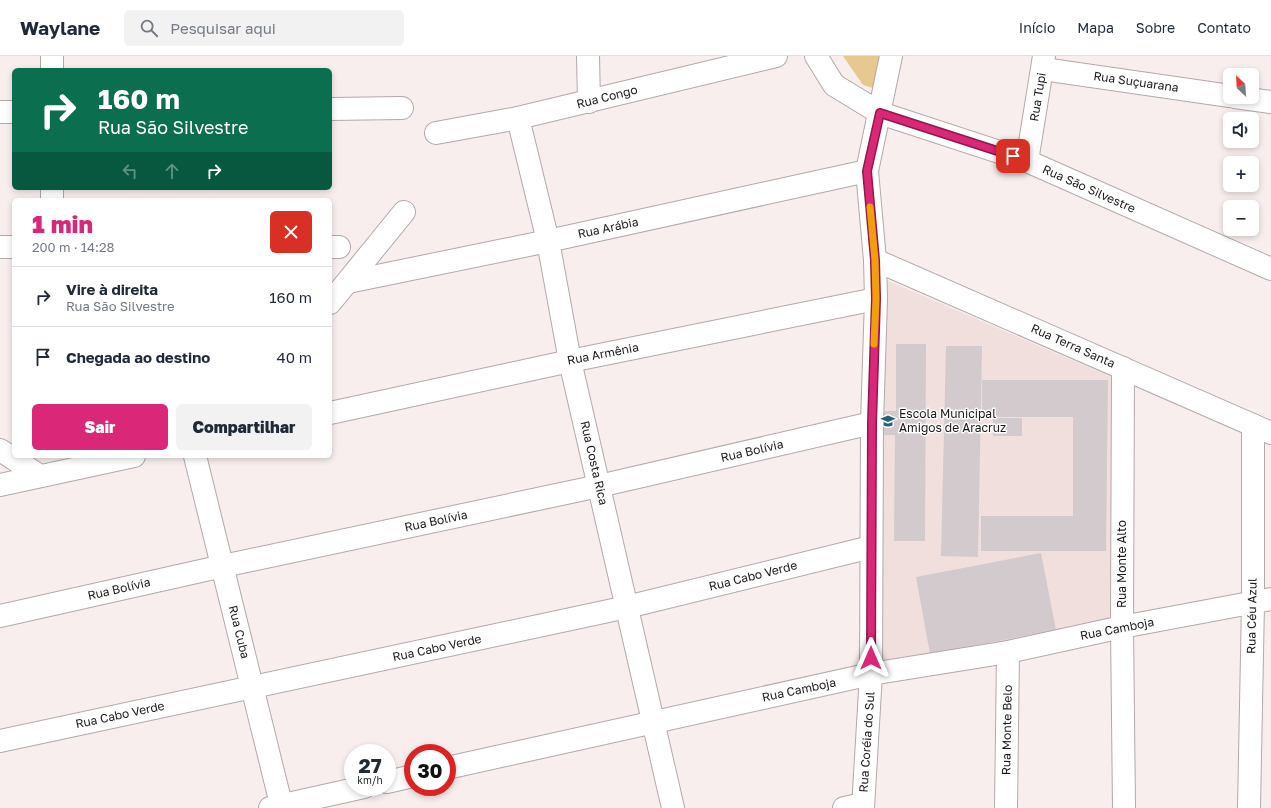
<!DOCTYPE html>
<html lang="pt">
<meta charset="utf-8">
<style>
body{margin:0;font-family:"Golos Text",sans-serif;background:#f2f2f3;color:#1f2937;height:100vh;display:flex;flex-direction:column;font-size:15px;white-space:nowrap}
*{box-sizing:border-box;margin:0}
p{font-size:13px;color:#747a83}
.icon{flex:none;width:22px;height:22px;fill:none;stroke:currentColor;stroke-width:2;stroke-linecap:round;stroke-linejoin:round}
.map{position:relative;flex:1;overflow:hidden}
.drawer{position:absolute;left:12px;top:142px;width:320px;height:260px;display:flex;flex-direction:column;background:#fff;border-radius:6px;box-shadow:0 2px 6px #0003}
.drawer>*{flex:none}
.banner{position:absolute;left:12px;top:12px;width:320px;height:122px;border-radius:6px;box-shadow:0 2px 6px #0003;background:#0b6e4f;color:#fff;overflow:hidden}
.needle{width:26px;rotate:335deg}
.fabs{position:absolute;left:1223px;top:12px;display:grid;gap:8px}
.fabs a{display:grid;place-items:center;width:36px;height:36px;border-radius:6px;background:#fff;box-shadow:0 2px 6px #0003;font-size:20px}
.speed{position:absolute;left:344px;top:688px;display:flex;gap:8px;font-size:20px;font-weight:700;text-align:center}
.speed>*{display:grid;place-content:center;width:52px;height:52px;border-radius:50%;background:#fff;box-shadow:0 2px 6px #0003;line-height:1}
.speed small{font-size:10px;font-weight:400}
.speed .limit{border:6px solid #d22;background:#fff;color:#111}
.pin{position:absolute;display:grid;place-items:center;width:34px;height:34px;color:#fff;margin:-17px;border-radius:8px;box-shadow:0 2px 6px #0006}
.me{position:absolute;width:44px;margin:-22px;rotate:0deg;stroke-linejoin:round;filter:drop-shadow(0 0 3px #0008)}
.turn{display:flex;align-items:center;gap:14px;height:84px;padding:0 20px;font-size:18px}
.turn .icon{width:52px;height:52px;stroke-width:2.5}
.turn b{display:block;font-size:28px;line-height:34px}
.lanes{display:flex;align-items:center;height:38px;padding:0 20px;background:#0003;justify-content:center;gap:20px;direction:ltr}
.lanes .off{opacity:.35}
.round{display:grid;place-items:center;flex:none;width:42px;height:42px;border-radius:6px;background:#f2f2f3}
.headline{display:flex;align-items:center;justify-content:space-between;height:68px;padding:0 20px}
h1{font-size:24px;font-weight:800;line-height:30px;color:#db2777}
.primary-button{display:flex;gap:8px;margin-top:auto;padding:8px 20px}
.primary-button a{flex:1;height:46px;border-radius:6px;background:#db2777;color:#fff;font-size:16px;font-weight:800;line-height:46px;text-align:center}
.primary-button a+a{background:#f2f2f3;color:#1f2937}
ul{padding:0;list-style:none}
li{display:flex;align-items:center;gap:12px;height:60px;padding:0 20px;border-top:1px solid #e0e1e3}
li div{flex:1}
li b{display:block;font-size:15px}
li em{font-style:normal}
header{display:flex;align-items:center;gap:24px;box-sizing:border-box;height:56px;padding:0 20px;background:#fff;border-bottom:1px solid #e0e1e3}
header strong{font-size:19px}
nav{display:flex;gap:22px;margin-inline-start:auto;font-size:14px}
.search{width:280px;height:36px;background:#f2f2f3;display:flex;align-items:center;gap:10px;box-sizing:border-box;padding:0 14px;border-radius:6px;color:#747a83;font-size:15px}
.map>svg:first-child{display:block}
</style>
<header>
<strong>Waylane</strong>
<div class="search"><svg class="icon" aria-label="search" viewBox="0 0 24 24"><circle cx="10" cy="10" r="6"/><path d="M15 15l6 6"/></svg>Pesquisar aqui</div>
<nav><a>Início</a><a>Mapa</a><a>Sobre</a><a>Contato</a></nav>
</header>
<div class="map">
<svg width="1271" height="752" viewBox="0 0 1271 752">
<rect width="100%" height="100%" fill="#f8eeee"/>
<polygon fill="#f1dfde" points="870,217 1130,329 1130,578 867,629"/>
<polygon fill="#e6c890" points="843,0 882,0 876,33 863,29"/>
<g fill="#d2cacd">
<polygon points="896,288 926,288 925,485 894,485 895,379 883,379 883,355 896,355"/>
<polygon points="946,290 982,290 978,501 941,500"/>
<polygon points="982,324 1108,324 1106,495 981,495 981,460 1073,460 1073,361 982,361"/>
<rect x="993" y="362" width="29" height="18"/>
<polygon points="1041,497 1056,574 930,598 916,521"/>
</g>
<g fill="none" stroke-linecap="round" stroke-linejoin="round">
<defs>
<g id="minor">
<polyline points="52,0 52,14"/>
<polyline points="588,0 589,46"/>
<polyline points="816,0 834,29 880,57 1027,105 1271,213"/>
<polyline points="1043,13 1230,40"/>
<polyline points="1235,41 1271,46"/>
<polyline points="330,53 402,52"/>
<polyline points="0,56 14,56"/>
<polyline points="518,62 548,185 570,305 673,752"/>
<polyline points="436,77 518,62 776,0"/>
<polyline points="1027,105 1044,0"/>
<polyline points="52,144 52,132"/>
<polyline points="0,191 14,191"/>
<polyline points="330,191 339,191"/>
<polyline points="875,204 1271,377"/>
<polyline points="348,226 548,185 867,115"/>
<polyline points="330,247 404,156"/>
<polyline points="1123,312 1122,571 1124,752"/>
<polyline points="330,357 570,305 876,243"/>
<polyline points="0,394 40,420"/>
<polyline points="195,400 282,752"/>
<polyline points="0,429 134,400"/>
<polyline points="0,560 223,510 599,430 872,367"/>
<polyline points="0,685 627,551 871,491"/>
<polyline points="447,712 871,618 1008,596 1122,571 1271,543"/>
<polyline points="387,726 413,720"/>
<polyline points="270,752 364,731"/>
<polyline points="844,752 863,748"/>
<polyline points="863,752 871,618 872,367 876,243 875,204 867,115 891,0"/>
<polyline points="1006,752 1008,596"/>
<polyline points="1249,752 1253,547 1253,369"/>
</g>
</defs>
<use href="#minor" stroke="#b2a9a9" stroke-width="24"/>
<use href="#minor" stroke="#fff" stroke-width="22"/>
</g>
<g fill="none" stroke-linecap="round" stroke-linejoin="round">
<defs>
<polyline id="route" points="871,602 872,367 876,243 875,204 867,115 880,57 1013,100"/>
</defs>
<use href="#route" stroke="#8e194d" stroke-width="10"/>
<use href="#route" stroke="#db2777" stroke-width="7"/>
<polyline stroke="#f59e0b" stroke-width="7" points="870,151 875,204 876,243 874,288"/>
</g>
<defs>
<symbol id="school-bare" viewBox="-9 -9 18 18"><path d="M0-5L7-2L0 1L-7-2ZM-4 1L0 2.5L4 1V4Q0 6-4 4Z" fill="#236177" stroke="#fefefe" stroke-width="2.5" paint-order="stroke"/></symbol>
</defs>
<g fill-rule="evenodd">
<use href="#school-bare" x="878" y="355" width="20" height="20"/>
</g>
<g text-anchor="middle" stroke-width="3" stroke-linejoin="round" paint-order="stroke">
<g font-size="12" fill="#1d1919" stroke="#fefefe">
<text transform="translate(1136 26) rotate(8)" y="4">Rua Suçuarana</text>
<text transform="translate(607 41) rotate(-14)" y="4">Rua Congo</text>
<text transform="translate(1038 41) rotate(-81)" y="4">Rua Tupi</text>
<text transform="translate(1089 133) rotate(24)" y="4">Rua São Silvestre</text>
<text transform="translate(608 172) rotate(-12)" y="4">Rua Arábia</text>
<text transform="translate(1073 290) rotate(24)" y="4">Rua Terra Santa</text>
<text transform="translate(603 298) rotate(-11)" y="4">Rua Armênia</text>
<text transform="translate(752 395) rotate(-13)" y="4">Rua Bolívia</text>
<text transform="translate(594 407) rotate(77)" y="4">Rua Costa Rica</text>
<text transform="translate(436 465) rotate(-12)" y="4">Rua Bolívia</text>
<text transform="translate(1122 508) rotate(-90)" y="4">Rua Monte Alto</text>
<text transform="translate(753 520) rotate(-14)" y="4">Rua Cabo Verde</text>
<text transform="translate(119 533) rotate(-13)" y="4">Rua Bolívia</text>
<text transform="translate(1252 560) rotate(-89)" y="4">Rua Céu Azul</text>
<text transform="translate(1117 573) rotate(-11)" y="4">Rua Camboja</text>
<text transform="translate(239 576) rotate(76)" y="4">Rua Cuba</text>
<text transform="translate(437 592) rotate(-12)" y="4">Rua Cabo Verde</text>
<text transform="translate(799 634) rotate(-12)" y="4">Rua Camboja</text>
<text transform="translate(120 659) rotate(-12)" y="4">Rua Cabo Verde</text>
<text transform="translate(1007 674) rotate(-89)" y="4">Rua Monte Belo</text>
<text transform="translate(867 686) rotate(-86)" y="4">Rua Coréia do Sul</text>
</g>
<g font-size="12" fill="#1d1919" stroke="#fefefe" text-anchor="start">
<text x="899" y="362">Escola Municipal<tspan x="899" dy="14">Amigos de Aracruz</tspan></text>
</g>
</g>
</svg>
<div class="fabs">
<a><svg class="needle" viewBox="-14 -14 28 28"><path d="M0-13l5 13h-10z" fill="#e53935"/><path d="M0 13l5-13h-10z" fill="#747a83"/></svg></a>
<a><svg class="icon" aria-label="sound" viewBox="0 0 24 24"><path d="M4 9h4l5-4v14l-5-4H4zM17 9q2 3 0 6"/></svg></a>
<a>+</a>
<a>−</a>
</div>
<div class="speed"><div>27<small>km/h</small></div><div class="limit">30</div></div>
<div class="pin" style="left:1013px;top:100px;background:#d93025"><svg class="icon" aria-label="arrive" viewBox="0 0 24 24"><path d="M6 21V4h12l-3 4 3 4H6"/></svg></div>
<svg class="me" style="left:871px;top:602px" viewBox="-20 -20 40 40"><path d="M0-17L14 15 0 8-14 15z" fill="#db2777" stroke="#fff" stroke-width="4"/></svg>
<div class="banner">
<div class="turn"><svg class="icon" aria-label="right" viewBox="0 0 24 24"><path d="M7 20v-9h11M14 6l5 5-5 5"/></svg><div><b>160 m</b>Rua São Silvestre</div></div>
<div class="lanes"><svg class="icon off" aria-label="left" viewBox="0 0 24 24"><path d="M17 20v-9H6M10 6l-5 5 5 5"/></svg><svg class="icon off" aria-label="ahead" viewBox="0 0 24 24"><path d="M12 20V5M6 11l6-6 6 6"/></svg><svg class="icon" aria-label="right" viewBox="0 0 24 24"><path d="M7 20v-9h11M14 6l5 5-5 5"/></svg></div>
</div>
<section class="drawer">
<div class="headline"><div><h1>1 min</h1><p>200 m · 14:28</p></div><a class="round" style="background:#d93025;color:#fff"><svg class="icon" aria-label="close" viewBox="0 0 24 24"><path d="M6 6l12 12M18 6L6 18"/></svg></a></div>
<ul>
<li><svg class="icon" aria-label="right" viewBox="0 0 24 24"><path d="M7 20v-9h11M14 6l5 5-5 5"/></svg><div><b>Vire à direita</b><p>Rua São Silvestre</p></div><em>160 m</em></li>
<li><svg class="icon" aria-label="arrive" viewBox="0 0 24 24"><path d="M6 21V4h12l-3 4 3 4H6"/></svg><div><b>Chegada ao destino</b></div><em>40 m</em></li>
</ul>
<div class="primary-button"><a>Sair</a><a>Compartilhar</a></div>
</section>
</div>
